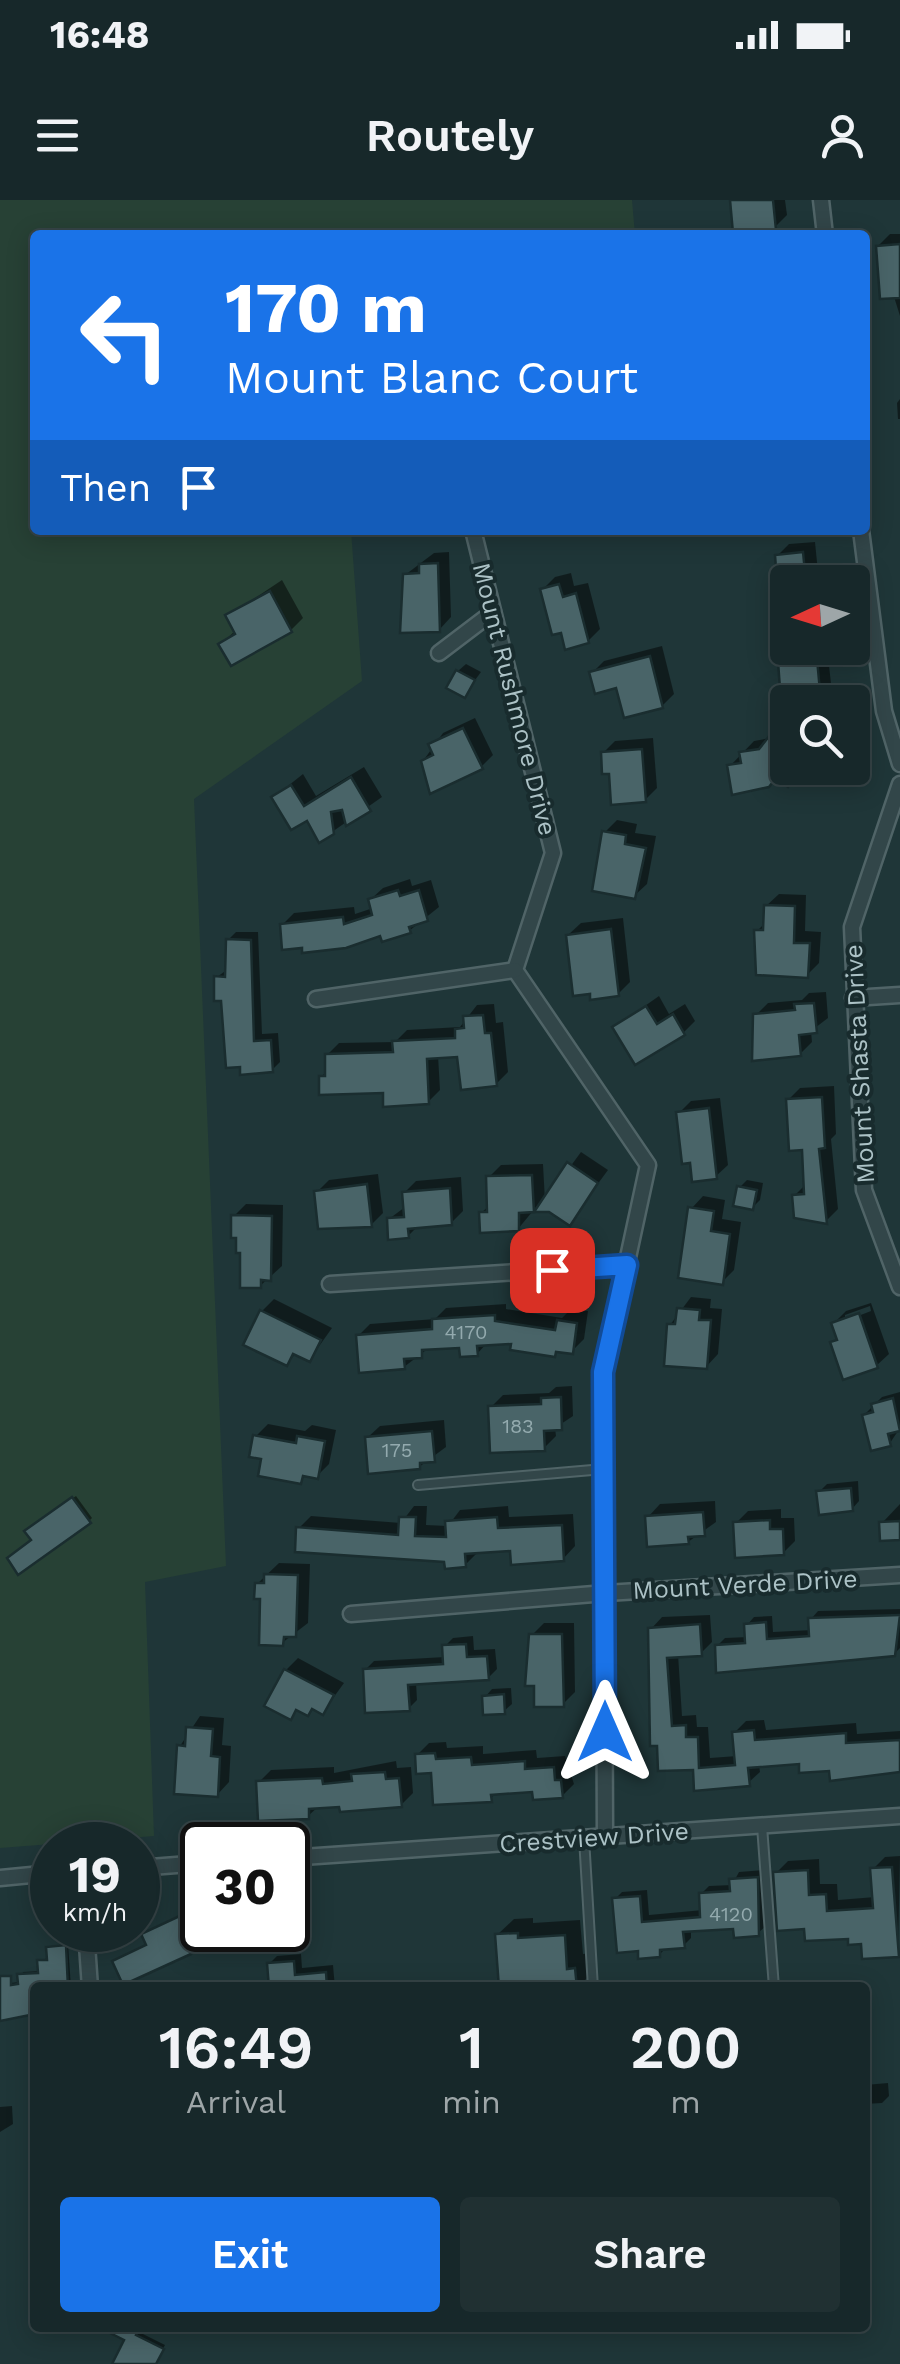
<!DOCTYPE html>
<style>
body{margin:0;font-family:"Work Sans",sans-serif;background:#203032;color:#f1f3f6;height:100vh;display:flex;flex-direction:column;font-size:38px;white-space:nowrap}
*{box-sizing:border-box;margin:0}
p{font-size:32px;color:#9ea6a8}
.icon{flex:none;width:55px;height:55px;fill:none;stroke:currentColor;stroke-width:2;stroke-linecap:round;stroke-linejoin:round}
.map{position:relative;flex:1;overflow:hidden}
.drawer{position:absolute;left:30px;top:1782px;width:840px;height:350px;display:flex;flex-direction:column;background:#17282a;border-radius:10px;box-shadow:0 5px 25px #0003,0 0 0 2px #364447}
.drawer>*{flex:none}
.guide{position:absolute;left:30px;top:30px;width:840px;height:305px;border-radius:10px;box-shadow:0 5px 25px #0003,0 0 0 2px #364447;background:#1a73e8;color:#fff;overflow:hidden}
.needle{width:65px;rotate:266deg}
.tools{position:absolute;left:770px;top:365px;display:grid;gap:20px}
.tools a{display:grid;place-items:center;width:100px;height:100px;border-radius:10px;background:#17282a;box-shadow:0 5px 25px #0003,0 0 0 2px #364447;font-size:50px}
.speed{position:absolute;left:30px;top:1622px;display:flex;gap:20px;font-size:50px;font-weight:700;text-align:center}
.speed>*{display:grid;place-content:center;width:130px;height:130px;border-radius:50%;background:#17282a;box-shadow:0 5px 25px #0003,0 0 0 2px #364447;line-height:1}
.speed small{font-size:25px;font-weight:400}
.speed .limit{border:5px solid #111;border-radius:15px;background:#fff;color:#111}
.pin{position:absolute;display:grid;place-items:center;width:85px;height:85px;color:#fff;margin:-42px;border-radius:20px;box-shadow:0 5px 15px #0006}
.me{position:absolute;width:110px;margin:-55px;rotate:0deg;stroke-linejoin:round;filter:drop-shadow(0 0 8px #0008)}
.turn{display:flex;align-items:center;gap:35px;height:210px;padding:0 30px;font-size:45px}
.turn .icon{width:130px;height:130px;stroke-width:2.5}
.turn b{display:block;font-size:70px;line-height:85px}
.then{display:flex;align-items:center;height:95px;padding:0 30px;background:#0003;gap:20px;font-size:38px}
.eta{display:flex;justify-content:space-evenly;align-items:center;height:170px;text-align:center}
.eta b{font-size:60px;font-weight:600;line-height:70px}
.action{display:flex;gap:20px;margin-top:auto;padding:20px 30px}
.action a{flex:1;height:115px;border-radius:10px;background:#1a73e8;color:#fff;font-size:40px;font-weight:600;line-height:115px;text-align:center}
.action a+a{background:#203032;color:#f1f3f6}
.status{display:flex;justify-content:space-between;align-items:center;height:70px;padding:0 50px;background:#17282a;direction:ltr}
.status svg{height:28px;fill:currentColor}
header{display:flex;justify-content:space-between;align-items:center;height:130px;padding:0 30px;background:#17282a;font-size:45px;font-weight:600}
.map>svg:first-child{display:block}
</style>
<div class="status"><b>16:48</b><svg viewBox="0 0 49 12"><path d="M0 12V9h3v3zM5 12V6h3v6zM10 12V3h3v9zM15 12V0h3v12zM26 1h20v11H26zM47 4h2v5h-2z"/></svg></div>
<header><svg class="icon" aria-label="menu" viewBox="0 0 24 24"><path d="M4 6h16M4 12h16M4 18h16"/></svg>Routely<svg class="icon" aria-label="person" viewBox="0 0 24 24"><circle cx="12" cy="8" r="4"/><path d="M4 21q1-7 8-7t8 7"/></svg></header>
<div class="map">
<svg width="900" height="2164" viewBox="0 0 900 2164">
<rect width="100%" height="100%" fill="#1f3638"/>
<polygon fill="#274135" points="0,0 632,0 635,35 35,35 35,330 351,330 362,481 194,599 226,1366 145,1382 154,1636 0,1648"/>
<g fill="#0007" fill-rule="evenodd">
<polygon points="732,0 785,0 787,15 775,27"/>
<polygon points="890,34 900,34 900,116 878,46"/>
<polygon points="900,199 900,219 898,219 897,203"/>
<polygon points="402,330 424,330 403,335"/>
<polygon points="815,342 819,382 788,382 788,448 827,448 832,492 821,502 788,502 784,507 779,447 787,439 777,356 789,344"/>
<polygon points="449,352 451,417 439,430 403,431 405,375 434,353"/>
<polygon points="571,373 574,386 588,383 600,429 588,441 543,389 555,377"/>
<polygon points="282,380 303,418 291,430 232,463 221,444 236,430 228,416"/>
<polygon points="662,446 674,494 662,506 592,473 604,461"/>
<polygon points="466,464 481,472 464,495 458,471"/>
<polygon points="475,518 493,555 481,567 423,561 443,533"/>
<polygon points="784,525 788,528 788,568 800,568 786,582 777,576 730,566 754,541 770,538"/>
<polygon points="653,538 657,588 645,600 611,571 603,553 615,541"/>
<polygon points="364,567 382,597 332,632 274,597 303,574 316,596"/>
<polygon points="617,620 637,624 635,633 656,636 647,684 634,696 605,632"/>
<polygon points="410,679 412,686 431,680 439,707 409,731 282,725 294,713 354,707 355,714 373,708 370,700 383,688"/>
<polygon points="779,694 806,695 805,731 821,732 819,763 807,775 757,731 766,722 766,706"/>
<polygon points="623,718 630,782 618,794 568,735 581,723"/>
<polygon points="236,732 258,732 262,834 278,833 280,862 272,870 224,798 217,777 228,769 228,740"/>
<polygon points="826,792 828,818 811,831 812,842 800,854 756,815 768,803 802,800 809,793"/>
<polygon points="659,796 669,814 685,804 695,821 683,833 615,827"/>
<polygon points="494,804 496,823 503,822 508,872 496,884 460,854 438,855 440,890 428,902 321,877 328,870 327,855 339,843 395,842 407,830 460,827 477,805"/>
<polygon points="834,886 836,934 831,939 838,1009 826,1021 794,996 806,984 804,948 788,900 800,888"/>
<polygon points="720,898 728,965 715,977 679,913 691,901"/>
<polygon points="581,952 608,970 569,1023 542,1000 518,1029 481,1013 490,1005 489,977 501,965 543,964 545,1001"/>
<polygon points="378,974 383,1013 371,1025 317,992 329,980"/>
<polygon points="461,977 463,1011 451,1023 419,1025 408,1036 389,1019 405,1007 404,993 416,981"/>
<polygon points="747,980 763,983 760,1000 753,1007 740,987"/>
<polygon points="703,996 725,1000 722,1019 741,1022 734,1070 722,1082 691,1009"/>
<polygon points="246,1004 283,1005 282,1066 260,1086 242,1051 234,1016"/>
<polygon points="691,1097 711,1099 710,1108 722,1109 718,1154 706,1167 670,1125"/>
<polygon points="274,1099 332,1128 310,1159 297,1153 286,1163 262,1111"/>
<path d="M871,1103L889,1154L876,1166L833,1143L838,1138L834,1123L846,1111ZM870,1106L871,1111L845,1121V1115Z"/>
<polygon points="506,1104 506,1109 562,1118 571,1109 588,1111 584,1139 572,1151 559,1150 554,1154 514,1141 487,1143 477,1154 462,1145 430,1147 404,1167 358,1136 370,1124 435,1119 446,1108"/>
<polygon points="572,1186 573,1216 555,1228 556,1236 544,1248 491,1207 503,1195 549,1193 556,1187"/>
<polygon points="900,1192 900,1228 890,1243 864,1215 882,1197"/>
<polygon points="444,1220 446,1247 419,1267 367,1238 380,1226"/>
<polygon points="268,1224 305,1231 312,1225 336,1230 329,1264 317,1276 308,1274 300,1281 264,1257 256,1236"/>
<polygon points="858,1281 859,1301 852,1309 819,1292 827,1284"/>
<polygon points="76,1296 92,1318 89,1321 31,1328"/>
<polygon points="715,1301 716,1322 688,1342 648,1317 660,1304"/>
<polygon points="900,1304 900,1338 882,1323"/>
<polygon points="414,1306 427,1306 426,1325 448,1326 460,1310 508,1306 509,1317 573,1314 575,1346 563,1359 512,1348 477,1353 465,1365 299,1328 311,1316 401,1323"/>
<polygon points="781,1309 781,1318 794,1318 795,1341 783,1353 736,1323 748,1311"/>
<polygon points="279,1363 310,1364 308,1423 282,1443 257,1384"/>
<polygon points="900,1409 900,1448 894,1454 717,1446 725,1438 748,1437 747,1425 754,1417 772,1416 773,1432 812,1430 811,1419 818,1411"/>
<polygon points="710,1415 712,1442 701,1453 678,1454 682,1516 696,1515 697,1527 708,1527 710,1558 737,1556 735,1532 746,1521 764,1520 766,1530 856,1523 857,1534 900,1531 900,1569 831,1568 801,1561 759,1565 760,1572 748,1583 696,1567 661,1569 651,1429 662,1417"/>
<polygon points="544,1423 574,1423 575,1492 563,1504 532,1435"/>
<polygon points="473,1436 474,1450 495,1449 497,1469 488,1478 416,1482 417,1500 408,1509 365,1470 374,1461 445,1457 445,1446 453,1438"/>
<polygon points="298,1458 344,1483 323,1512 313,1507 299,1508 291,1517 286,1470"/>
<polygon points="511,1488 512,1504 504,1511 485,1497 492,1489"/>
<polygon points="200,1516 224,1518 222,1545 231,1546 229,1582 217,1595 180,1546"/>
<polygon points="446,1542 447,1548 483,1546 483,1554 536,1550 537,1558 565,1556 574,1584 562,1596 535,1589 497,1592 490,1599 433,1571 417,1555 429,1543"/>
<polygon points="396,1561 397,1568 411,1567 413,1593 401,1605 319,1606 308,1616 259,1582 271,1570 334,1567 334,1573"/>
<polygon points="900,1656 898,1754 850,1736 806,1726 776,1673 788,1661 819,1659 820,1684 837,1684 838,1700 875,1697 873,1669 885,1657"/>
<polygon points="765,1670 766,1726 758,1733 735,1726 691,1729 691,1738 684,1745 667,1747 659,1755 615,1699 622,1692 647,1690 649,1715 703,1710 701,1694 709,1686 732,1685 739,1672"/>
<polygon points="190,1712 198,1730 187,1736 193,1748 190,1751 115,1761 148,1744 147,1732"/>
<polygon points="533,1718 533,1723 580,1720 583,1754 591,1753 592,1773 577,1788 501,1788 497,1735 514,1719"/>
<polygon points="68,1743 71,1788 35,1788 35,1811 0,1819 0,1784 20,1782 23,1772 41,1771 40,1761 50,1757 49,1748"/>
<polygon points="301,1754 302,1768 333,1765 335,1788 271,1788 269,1764 277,1756"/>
<polygon points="888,1883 889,1896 882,1903 865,1904 865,1885"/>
<polygon points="12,1906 13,1924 0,1932 0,1907"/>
<polygon points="119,2128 139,2128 137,2131 165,2145 155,2164 115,2164 128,2139 116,2133"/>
</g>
<g fill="#496468" stroke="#1a2d2f" stroke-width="2.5">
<polygon points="730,0 773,0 776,30 733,33"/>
<polygon points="900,44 900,98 880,99 876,46"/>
<polygon points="803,352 806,382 777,382 775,355"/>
<polygon points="438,363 440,432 400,433 403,374 419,373 419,364"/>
<polygon points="559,384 563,397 576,393 589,443 565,450 561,433 552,435 540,389"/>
<polygon points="270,391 292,432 231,466 218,444 235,434 225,415"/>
<polygon points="777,448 816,448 821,502 781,502"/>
<polygon points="650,456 663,508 624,518 616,488 595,494 589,472"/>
<polygon points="456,470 475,480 465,498 446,488"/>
<polygon points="463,528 483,569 430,594 421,561 433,555 428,544"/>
<polygon points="770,535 788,549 788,568 799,568 788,587 776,578 769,587 732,595 727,565 741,563 739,552 759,549"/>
<polygon points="642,549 646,602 611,605 609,574 602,574 601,552"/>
<polygon points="351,577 371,611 346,626 342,610 331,612 334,634 319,643 307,621 291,630 271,597 291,585 304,606"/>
<polygon points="602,631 626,635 625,644 646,648 635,699 592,691"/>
<polygon points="398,690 400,696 419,690 428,721 409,727 411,733 382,742 380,736 346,748 302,753 302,748 282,750 280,724 343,717 344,724 372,715 368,699"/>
<polygon points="764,705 795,706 794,743 810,743 808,778 756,775 754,730 763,730"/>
<polygon points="611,729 619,796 590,800 590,794 573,796 566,735"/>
<polygon points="226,739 251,740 254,841 271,840 273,872 240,875 240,867 226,868 221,801 214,801 214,776 225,777"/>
<polygon points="814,803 817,833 799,835 801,856 752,861 753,814 795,810 794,804"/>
<polygon points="646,806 657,824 673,814 685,835 635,865 612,827"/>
<polygon points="483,815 485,833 491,833 497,886 461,890 457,857 427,859 429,904 383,907 383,893 319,895 319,876 325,876 325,854 393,852 392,841 455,838 455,829 464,828 463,816"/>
<polygon points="822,897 825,948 819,949 827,1024 794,1018 792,995 804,994 802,950 789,951 786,899"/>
<polygon points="709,908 717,979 692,982 690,963 682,964 676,912"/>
<polygon points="567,962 598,983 570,1026 549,1012 534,1012"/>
<polygon points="532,975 534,1012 519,1013 519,1031 480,1033 479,1012 487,1012 486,976"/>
<polygon points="367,984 372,1027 318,1029 314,991"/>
<polygon points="737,986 757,990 753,1010 733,1006"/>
<polygon points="450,988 452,1025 408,1029 409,1038 388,1040 387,1018 404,1017 402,992"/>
<polygon points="688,1007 714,1011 711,1031 730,1034 723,1085 678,1078"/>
<polygon points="231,1015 272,1016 271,1081 261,1080 261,1088 240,1088 240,1053 236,1053 236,1038 231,1038"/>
<polygon points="677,1108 700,1110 699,1120 711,1120 707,1169 664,1166 667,1124 675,1124"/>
<polygon points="260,1110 321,1140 310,1162 293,1154 287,1166 243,1145"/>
<polygon points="859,1113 878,1168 843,1180 830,1142 837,1140 831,1123"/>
<polygon points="495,1115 495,1121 555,1130 557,1120 577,1123 573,1154 556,1152 555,1157 510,1150 511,1144 477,1146 478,1156 460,1157 459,1148 422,1150 422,1158 404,1159 405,1169 359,1173 356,1135 432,1129 432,1119"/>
<polygon points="561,1197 562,1230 544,1231 545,1251 490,1253 488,1206 541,1204 541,1198"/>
<polygon points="893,1198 900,1231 888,1234 891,1246 871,1251 862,1215 873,1212 871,1204"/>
<polygon points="432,1231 435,1262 420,1263 420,1269 368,1274 365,1237"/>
<polygon points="253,1235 296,1243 297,1236 325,1241 318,1279 303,1276 301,1284 258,1276 261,1259 249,1257"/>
<polygon points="851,1288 853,1311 819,1315 816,1291"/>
<polygon points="72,1297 91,1323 18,1375 7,1358 31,1340 24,1331"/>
<polygon points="703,1312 705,1336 688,1337 689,1344 647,1347 645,1316"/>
<polygon points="399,1317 416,1317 415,1336 446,1337 445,1321 497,1317 498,1328 562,1325 564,1361 511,1365 510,1351 465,1354 466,1367 445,1369 444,1362 295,1352 296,1327 398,1335"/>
<polygon points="770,1320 770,1329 783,1329 784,1355 735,1358 733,1322"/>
<polygon points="900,1321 900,1340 880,1341 879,1322"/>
<polygon points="264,1374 298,1375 296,1437 284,1437 283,1446 259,1445 260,1399 254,1399 255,1383 264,1383"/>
<polygon points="900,1415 895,1456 716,1473 715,1445 745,1443 744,1424 766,1422 767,1439 809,1436 808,1418"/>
<polygon points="700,1424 702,1456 667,1458 672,1526 686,1525 686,1537 698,1537 699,1568 735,1565 732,1532 754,1530 755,1540 846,1533 846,1543 900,1540 900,1572 830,1581 829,1571 799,1573 799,1564 748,1568 750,1586 694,1591 693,1570 658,1571 657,1546 650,1546 648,1428"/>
<polygon points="529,1434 562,1434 564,1507 534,1507 534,1486 525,1486"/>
<polygon points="466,1444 467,1457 487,1456 489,1480 408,1485 410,1511 365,1513 363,1469 443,1464 442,1445"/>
<polygon points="284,1469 334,1495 323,1515 312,1509 308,1516 296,1510 291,1520 264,1506"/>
<polygon points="504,1494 505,1514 483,1515 482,1496"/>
<polygon points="186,1527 213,1529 211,1556 220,1557 218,1597 174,1594 177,1545 185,1546"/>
<polygon points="435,1553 436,1559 471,1557 472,1565 525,1561 525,1569 554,1567 555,1580 561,1580 563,1598 533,1600 532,1592 491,1595 492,1602 433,1605 431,1573 416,1574 415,1554"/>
<polygon points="385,1572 386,1579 399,1578 402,1607 340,1612 339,1607 309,1609 309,1619 258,1621 256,1581 322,1578 323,1584 352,1581 351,1574"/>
<polygon points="892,1667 899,1757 862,1759 861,1744 848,1745 848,1739 805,1741 804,1729 777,1731 773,1672 808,1670 809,1695 826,1694 827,1711 873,1708 870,1668"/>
<polygon points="758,1677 759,1736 734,1738 733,1729 683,1732 685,1748 660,1750 660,1757 638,1759 638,1751 617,1753 612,1698 640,1696 642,1722 700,1717 699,1693 730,1691 729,1679"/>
<polygon points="186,1713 196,1735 185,1740 191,1754 123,1785 112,1761 146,1745 141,1734"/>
<polygon points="518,1733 518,1738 565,1735 567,1769 575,1768 577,1788 499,1788 495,1734"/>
<polygon points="66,1745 68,1788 35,1788 35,1814 0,1821 0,1776 11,1776 11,1785 18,1784 17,1774 38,1773 37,1760 47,1760 46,1747"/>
<polygon points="294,1761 295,1775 326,1772 327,1788 269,1788 267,1763"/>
<polygon points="100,2128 140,2128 136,2135 164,2149 156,2164 112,2164 124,2140"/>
</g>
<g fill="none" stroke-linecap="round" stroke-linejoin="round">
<defs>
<g id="service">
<polyline points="418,1285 604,1269"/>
<polyline points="762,1626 774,1788"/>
<polyline points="584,1638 593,1788"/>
</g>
<g id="minor">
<polyline points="821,0 825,35"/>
<polyline points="473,330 553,653 515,770 648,965 603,1173 605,1636"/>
<polyline points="861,330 884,511 900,564"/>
<polyline points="439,453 493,412"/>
<polyline points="900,584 852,727 864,990 900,1087"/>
<polyline points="853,798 900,795"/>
<polyline points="316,799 515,770"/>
<polyline points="330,1084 627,1065"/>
<polyline points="351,1414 606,1393 900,1375"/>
<polyline points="288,1658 900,1616"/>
<polyline points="138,1668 202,1663"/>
<polyline points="0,1678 52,1673"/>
<polyline points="86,1730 90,1788"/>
</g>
</defs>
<use href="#service" stroke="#506467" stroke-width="12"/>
<use href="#minor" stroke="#506467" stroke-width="19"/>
<use href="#service" stroke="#324649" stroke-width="8"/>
<use href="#minor" stroke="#324649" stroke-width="14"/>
</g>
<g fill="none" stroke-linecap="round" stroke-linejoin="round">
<defs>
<polyline id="route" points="552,1070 627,1065 603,1172 605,1532"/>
</defs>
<use href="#route" stroke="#114b97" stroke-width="25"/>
<use href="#route" stroke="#1a73e8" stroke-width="18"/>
</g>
<g text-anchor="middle" stroke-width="8" stroke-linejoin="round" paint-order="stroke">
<g font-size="20" fill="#93aaae">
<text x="466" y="1139">4170</text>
<text x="518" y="1233">183</text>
<text x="397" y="1257">175</text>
<text x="731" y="1721">4120</text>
</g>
<g font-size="25" fill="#acc2c6" stroke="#182b2d">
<text transform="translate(515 499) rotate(76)" y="9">Mount Rushmore Drive</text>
<text transform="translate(859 864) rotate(-93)" y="9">Mount Shasta Drive</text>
<text transform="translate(745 1384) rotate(-3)" y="9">Mount Verde Drive</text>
<text transform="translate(594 1637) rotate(-4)" y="9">Crestview Drive</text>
</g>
</g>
</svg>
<div class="tools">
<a><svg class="needle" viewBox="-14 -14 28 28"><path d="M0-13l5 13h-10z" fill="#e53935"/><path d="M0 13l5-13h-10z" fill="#9ea6a8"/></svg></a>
<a><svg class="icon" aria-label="search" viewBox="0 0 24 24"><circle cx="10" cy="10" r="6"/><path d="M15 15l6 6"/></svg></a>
</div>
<div class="speed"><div>19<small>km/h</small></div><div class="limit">30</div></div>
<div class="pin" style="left:552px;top:1070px;background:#d93025"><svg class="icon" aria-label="arrive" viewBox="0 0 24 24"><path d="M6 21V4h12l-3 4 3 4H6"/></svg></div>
<svg class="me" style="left:605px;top:1532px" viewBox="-20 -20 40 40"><path d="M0-17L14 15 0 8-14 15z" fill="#1a73e8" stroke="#fff" stroke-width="4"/></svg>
<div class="guide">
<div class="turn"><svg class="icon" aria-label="left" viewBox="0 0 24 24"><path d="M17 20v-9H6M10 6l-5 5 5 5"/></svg><div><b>170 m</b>Mount Blanc Court</div></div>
<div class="then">Then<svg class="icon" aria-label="arrive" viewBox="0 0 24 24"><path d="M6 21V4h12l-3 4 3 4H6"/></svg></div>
</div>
<section class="drawer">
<div class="eta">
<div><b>16:49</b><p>Arrival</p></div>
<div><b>1</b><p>min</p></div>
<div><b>200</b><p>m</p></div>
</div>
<div class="action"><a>Exit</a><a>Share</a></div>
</section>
</div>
